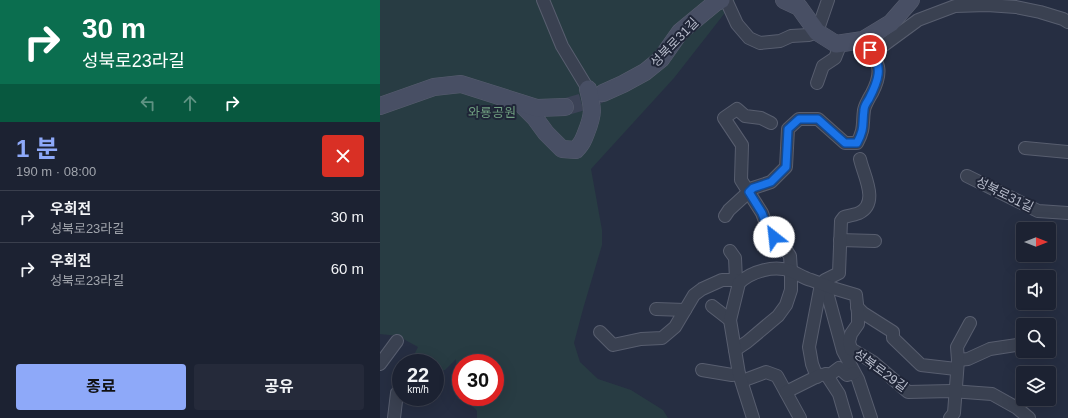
<!DOCTYPE html>
<html lang="ko">
<meta charset="utf-8">
<style>
body{margin:0;font-family:Arial,"Noto Sans KR",sans-serif;background:#252a3a;color:#f1f3f6;height:100vh;display:flex;flex-direction:column;font-size:15px;white-space:nowrap}
*{box-sizing:border-box;margin:0}
p{font-size:13px;color:#a0a4ac}
.icon{flex:none;width:22px;height:22px;fill:none;stroke:currentColor;stroke-width:2;stroke-linecap:round;stroke-linejoin:round}
.map{position:relative;flex:1;overflow:hidden}
.details{display:flex;flex-direction:column;background:#1c2232;width:380px}
.details>*{flex:none}
.hud{background:#0b6e4f;color:#fff;overflow:hidden}
.needle{width:26px;rotate:90deg}
.fabs{position:absolute;left:636px;top:222px;display:grid;gap:8px}
.fabs a{display:grid;place-items:center;width:40px;height:40px;border-radius:4px;background:#1c2232;box-shadow:0 4px 16px #0002,0 0 0 1px #3a3f4d;font-size:20px}
.speed{position:absolute;left:12px;top:354px;display:flex;gap:8px;font-size:20px;font-weight:700;text-align:center}
.speed>*{display:grid;place-content:center;width:52px;height:52px;border-radius:50%;background:#1c2232;box-shadow:0 4px 16px #0002,0 0 0 1px #3a3f4d;line-height:1}
.speed small{font-size:10px;font-weight:400}
.speed .limit{border:6px solid #d22;background:#fff;color:#111}
.pin{position:absolute;display:grid;place-items:center;width:34px;height:34px;color:#fff;margin:-17px;border:2px solid #fff;border-radius:50%;box-shadow:0 1px 4px #0007}
.me{position:absolute;width:44px;margin:-22px;rotate:331deg;stroke-linejoin:round;filter:drop-shadow(0 0 3px #0008)}
.turn{display:flex;align-items:center;gap:14px;height:84px;padding:0 16px;font-size:18px}
.turn .icon{width:52px;height:52px;stroke-width:2.5}
.turn b{display:block;font-size:28px;line-height:34px}
.lanes{display:flex;align-items:center;height:38px;padding:0 16px;background:#0003;justify-content:center;gap:20px;direction:ltr}
.lanes .off{opacity:.35}
.round{display:grid;place-items:center;flex:none;width:42px;height:42px;border-radius:4px;background:#252a3a}
.summary{display:flex;align-items:center;justify-content:space-between;height:68px;padding:0 16px}
h1{font-size:24px;font-weight:700;line-height:30px;color:#8ea9f9}
.cta{display:flex;gap:8px;margin-top:auto;padding:8px 16px}
.cta a{flex:1;height:46px;border-radius:4px;background:#8ea9f9;color:#111;font-size:16px;font-weight:700;line-height:46px;text-align:center}
.cta a+a{background:#252a3a;color:#f1f3f6}
ul{padding:0;list-style:none}
li{display:flex;align-items:center;gap:12px;height:52px;padding:0 16px;border-top:1px solid #3a3f4d}
li div{flex:1}
li b{display:block;font-size:15px}
li em{font-style:normal}
main{display:flex;flex:1;min-height:0}
.map>svg:first-child{display:block}
</style>
<main>
<section class="details">
<div class="hud">
<div class="turn"><svg class="icon" aria-label="right" viewBox="0 0 24 24"><path d="M7 20v-9h11M14 6l5 5-5 5"/></svg><div><b>30 m</b>성북로23라길</div></div>
<div class="lanes"><svg class="icon off" aria-label="left" viewBox="0 0 24 24"><path d="M17 20v-9H6M10 6l-5 5 5 5"/></svg><svg class="icon off" aria-label="ahead" viewBox="0 0 24 24"><path d="M12 20V5M6 11l6-6 6 6"/></svg><svg class="icon" aria-label="right" viewBox="0 0 24 24"><path d="M7 20v-9h11M14 6l5 5-5 5"/></svg></div>
</div>
<div class="summary"><div><h1>1 분</h1><p>190 m · 08:00</p></div><a class="round" style="background:#d93025;color:#fff"><svg class="icon" aria-label="close" viewBox="0 0 24 24"><path d="M6 6l12 12M18 6L6 18"/></svg></a></div>
<ul>
<li><svg class="icon" aria-label="right" viewBox="0 0 24 24"><path d="M7 20v-9h11M14 6l5 5-5 5"/></svg><div><b>우회전</b><p>성북로23라길</p></div><em>30 m</em></li>
<li><svg class="icon" aria-label="right" viewBox="0 0 24 24"><path d="M7 20v-9h11M14 6l5 5-5 5"/></svg><div><b>우회전</b><p>성북로23라길</p></div><em>60 m</em></li>
</ul>
<div class="cta"><a>종료</a><a>공유</a></div>
</section>
<div class="map">
<svg width="688" height="418" viewBox="0 0 688 418">
<rect width="100%" height="100%" fill="#262e42"/>
<path fill="#283c43" d="M0,0H355L294,78L211,169L222,230V245L203,309L194,343L200,362L218,379L251,390L283,410L288,418H97V411C93,405 86,403 82,397H115V363H81V395L77,382L76,359L65,370L55,373V363H30L38,347L18,336L0,334Z"/>
<g fill="none" stroke-linecap="round" stroke-linejoin="round">
<polyline stroke="#3c4357" stroke-width="17" stroke-dasharray="17 8" stroke-linecap="butt" points="185,107 209,100 223,93"/>
<defs>
<g id="street">
<polyline points="163,0 182,46 208,89"/>
<polyline points="346,0 357,24 369,38 380,43 400,41 411,36 429,35 437,32 448,0"/>
<polyline points="493,53 538,20 575,6 607,5 636,7 660,12 683,19 688,22"/>
<polyline points="437,83 443,66 455,58 461,43"/>
<polyline points="645,148 688,152"/>
<polyline points="587,176 658,211 688,213"/>
<path d="M345,216L349,210L373,188L391,182L406,167L408,129L419,119H438L465,143H477C485,128 482,125 484,110C485,105 489,98 492,93C505,68 497,61 483,40"/>
<polyline points="460,240 495,241"/>
<polyline points="350,251 355,258 356,280 359,283"/>
<path d="M441,284L445,280L459,273L461,221L464,217C468,216 474,215 479,213C500,203 483,174 480,159"/>
<polyline points="441,284 448,296 463,351 478,379 491,418"/>
<polyline points="332,306 350,320"/>
<polyline points="477,307 483,313 513,332 513,338 541,365 576,369"/>
<polyline points="276,309 305,310"/>
<polyline points="220,332 233,345 261,339 282,338 295,327 314,295 322,289 342,280 356,280"/>
<polyline points="355,350 367,342 398,316 406,305 411,290 411,271 410,256 404,247 388,229 382,213 361,180 362,145 344,118 357,109 365,116 381,118 391,123"/>
<polyline points="578,360 588,359 610,349 643,344"/>
<polyline points="0,364 17,341"/>
<polyline points="322,370 352,375 359,374"/>
<polyline points="446,374 459,394 466,418"/>
<polyline points="437,377 432,364 429,347 441,284"/>
<polyline points="362,381 386,372 397,376 420,418"/>
<polyline points="406,392 440,375 451,374 459,368 467,375 474,373"/>
<polyline points="14,418 17,393"/>
<path d="M373,418L359,374L350,320L359,283C372,271 394,265 411,271C418,274 424,278 431,280C446,286 461,291 476,295L478,313V324L471,334L469,342L471,349L493,362L528,392L571,391L612,394L637,408L649,418"/>
<polyline points="570,418 574,413 578,360 577,347 590,323"/>
</g>
<g id="secondary">
<polyline points="404,0 419,7 437,32 456,44 483,40 511,23 531,0"/>
<polyline points="223,93 243,84 265,72 281,59 300,32 335,3 341,0"/>
<path d="M140,103L155,118L166,133L182,149L196,150C202,143 203,141 206,133C214,113 213,109 208,89"/>
<polyline points="0,106 54,87 81,84 157,108 185,107"/>
</g>
</defs>
<use href="#street" stroke="#585e6f" stroke-width="14"/>
<use href="#secondary" stroke="#585e6f" stroke-width="18"/>
<use href="#street" stroke="#3a4151" stroke-width="12"/>
<use href="#secondary" stroke="#484f64" stroke-width="17"/>
</g>
<g fill="none" stroke-linecap="round" stroke-linejoin="round">
<defs>
<path id="route" d="M394,237L388,229L382,213L369,192L373,188L391,182L406,167L408,129L419,119H438L465,143H477C485,128 482,125 484,110C484,106 487,102 489,99C498,81 504,67 490,50"/>
</defs>
<use href="#route" stroke="#114b97" stroke-width="10"/>
<use href="#route" stroke="#1a73e8" stroke-width="7"/>
</g>
<g text-anchor="middle" stroke-width="4" stroke-linejoin="round" paint-order="stroke">
<g font-size="13" fill="#b7bccb" stroke="#1f2537">
<text transform="translate(294 42) rotate(-46)" y="5">성북로31길</text>
<text transform="translate(625 194) rotate(26)" y="5">성북로31길</text>
<text transform="translate(501 370) rotate(36)" y="5">성북로29길</text>
</g>
<g font-size="13" fill="#6e9d7f" stroke="#1f2537">
<text x="112" y="117">와룡공원</text>
</g>
</g>
</svg>
<div class="fabs">
<a><svg class="needle" viewBox="-14 -14 28 28"><path d="M0-13l5 13h-10z" fill="#e53935"/><path d="M0 13l5-13h-10z" fill="#a0a4ac"/></svg></a>
<a><svg class="icon" aria-label="sound" viewBox="0 0 24 24"><path d="M4 9h4l5-4v14l-5-4H4zM17 9q2 3 0 6"/></svg></a>
<a><svg class="icon" aria-label="search" viewBox="0 0 24 24"><circle cx="10" cy="10" r="6"/><path d="M15 15l6 6"/></svg></a>
<a><svg class="icon" aria-label="layers" viewBox="0 0 24 24"><path d="M12 4l9 5-9 5-9-5zM3 14l9 5 9-5"/></svg></a>
</div>
<div class="speed"><div>22<small>km/h</small></div><div class="limit">30</div></div>
<div class="pin" style="left:490px;top:50px;background:#d93025"><svg class="icon" aria-label="arrive" viewBox="0 0 24 24"><path d="M6 21V4h12l-3 4 3 4H6"/></svg></div>
<svg class="me" style="left:394px;top:237px" viewBox="-20 -20 40 40"><circle r="19" fill="#fff"/><path d="M0-13L10 11 0 6-10 11z" fill="#1a73e8"/></svg>
</div>
</main>
